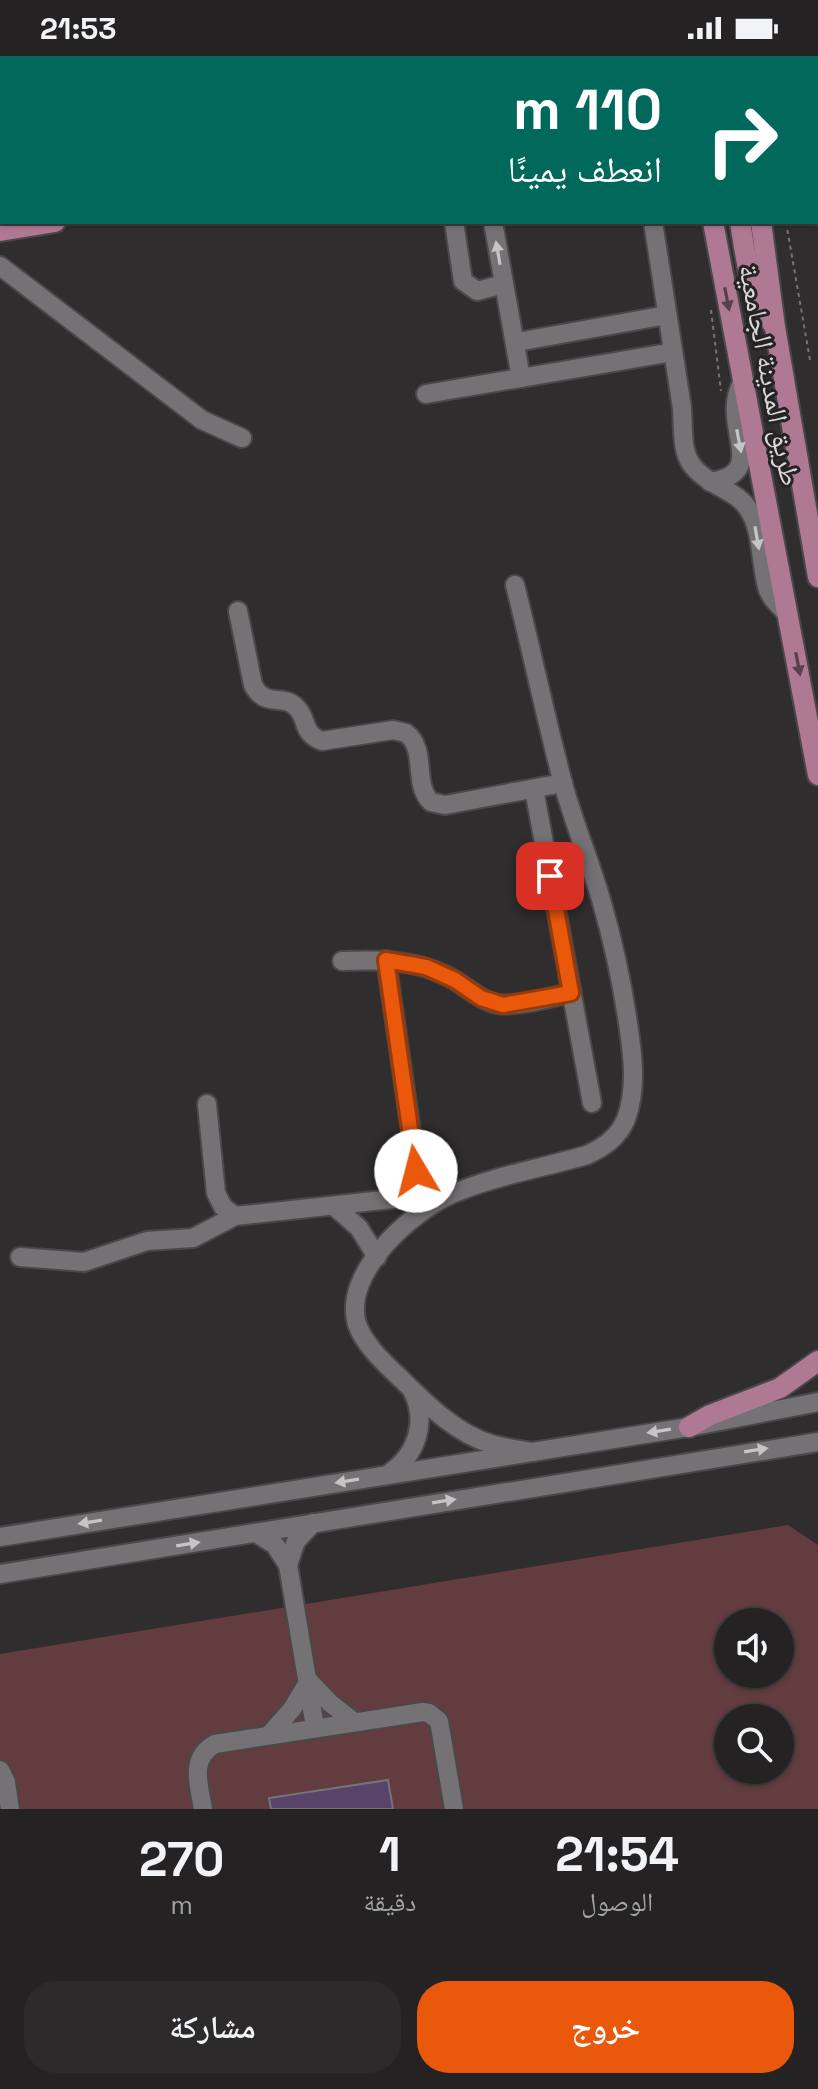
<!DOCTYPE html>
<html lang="ar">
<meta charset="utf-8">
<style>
body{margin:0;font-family:"Space Grotesk","Noto Naskh Arabic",sans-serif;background:#2c2a2b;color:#f1f3f6;direction:rtl;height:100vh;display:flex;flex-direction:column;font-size:30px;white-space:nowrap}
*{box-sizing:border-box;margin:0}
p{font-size:26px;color:#a3a4a6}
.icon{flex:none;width:44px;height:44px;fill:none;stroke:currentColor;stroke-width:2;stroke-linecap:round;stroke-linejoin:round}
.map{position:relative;height:1753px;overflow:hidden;direction:ltr}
.drawer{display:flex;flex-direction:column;background:#242223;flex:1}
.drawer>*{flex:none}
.guide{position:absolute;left:0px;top:0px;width:818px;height:168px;box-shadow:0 2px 6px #0004,0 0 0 2px #413f41;direction:rtl;background:#00695c;color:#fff;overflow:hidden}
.buttons{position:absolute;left:714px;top:1552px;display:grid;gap:16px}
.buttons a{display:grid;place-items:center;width:80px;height:80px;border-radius:50%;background:#242223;box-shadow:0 2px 6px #0004,0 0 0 2px #413f41;font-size:40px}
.pin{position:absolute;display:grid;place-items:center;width:68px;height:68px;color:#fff;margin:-34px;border-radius:16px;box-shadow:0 4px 12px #0006}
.me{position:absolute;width:88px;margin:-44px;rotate:352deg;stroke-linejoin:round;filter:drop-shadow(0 0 6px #0008)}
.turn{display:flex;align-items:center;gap:28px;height:168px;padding:0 24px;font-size:36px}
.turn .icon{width:104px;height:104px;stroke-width:2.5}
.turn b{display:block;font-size:56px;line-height:68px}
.eta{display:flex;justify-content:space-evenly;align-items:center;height:136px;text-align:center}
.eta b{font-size:48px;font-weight:600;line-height:56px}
.cta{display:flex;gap:16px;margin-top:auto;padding:16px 24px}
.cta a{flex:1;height:92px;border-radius:32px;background:#ea580c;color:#fff;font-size:32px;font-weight:600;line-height:92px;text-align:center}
.cta a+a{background:#2c2a2b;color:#f1f3f6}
.status{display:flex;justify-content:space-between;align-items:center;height:56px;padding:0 40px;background:#242223;direction:ltr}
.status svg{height:22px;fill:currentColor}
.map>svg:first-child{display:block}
</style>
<div class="status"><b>21:53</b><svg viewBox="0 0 49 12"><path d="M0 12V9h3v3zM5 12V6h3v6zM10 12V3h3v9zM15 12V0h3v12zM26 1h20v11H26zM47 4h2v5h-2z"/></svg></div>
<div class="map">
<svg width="818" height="1753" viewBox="0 0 818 1753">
<rect width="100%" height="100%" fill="#302d2f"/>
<path fill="#623c3f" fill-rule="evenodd" d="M788,1469L818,1489V1753H0V1598ZM728,1566H780V1618H728ZM728,1662H780V1714H728Z"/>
<polygon fill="#58436a" stroke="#767477" stroke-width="2" points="388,1724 393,1753 271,1753 269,1742"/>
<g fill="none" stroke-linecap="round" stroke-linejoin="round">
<defs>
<g id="minor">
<polyline points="331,0 331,2"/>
<polyline points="544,0 545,2"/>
<polyline points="392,2 402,0"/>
<polyline points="602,2 603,0"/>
<polyline points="454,166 463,225 477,235 504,228"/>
<polyline points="493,166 521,322"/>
<path d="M653,166L682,352C684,395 680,410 722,432C733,438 744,444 750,456C763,478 760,509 768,534L773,543L788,559"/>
<polyline points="0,210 202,364 242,382"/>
<polyline points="517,286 667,259"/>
<polyline points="426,338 673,296"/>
<path d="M710,426C773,416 717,369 743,325"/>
<path d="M515,529C532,596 546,664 564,731C575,770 591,808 602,847C613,885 621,922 627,961C632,993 638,1031 626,1063C618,1082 604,1091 587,1099C542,1112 494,1120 452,1138C411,1156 342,1217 357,1268C364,1288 383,1306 398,1320C425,1346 454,1377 491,1388C504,1392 519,1394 533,1396"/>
<path d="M238,555L253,629C266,653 282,637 296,651C309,663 300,676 322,685L393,674L406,677C428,694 412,727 431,746L445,749L563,727"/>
<polyline points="534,733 592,1047"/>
<polyline points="386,904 422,1151"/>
<path d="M342,905C378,904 412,903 445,919C463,927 478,944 498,948C518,951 551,941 571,937"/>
<polyline points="207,1048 216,1137 223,1151 235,1160 420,1140"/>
<polyline points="334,1150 359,1172 377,1201"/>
<polyline points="20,1201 84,1206 147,1185 193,1182 235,1160"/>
<path d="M390,1417C417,1398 428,1365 412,1334"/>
<polyline points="256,1477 275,1489 288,1509 315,1671"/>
<polyline points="0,1481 689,1371 818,1346"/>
<polyline points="288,1509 296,1485 313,1467"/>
<polyline points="0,1518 818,1386"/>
<polyline points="270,1678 292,1653 309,1625 330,1647 353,1665"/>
<polyline points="0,1714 6,1726 10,1753"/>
<path d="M203,1753C199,1729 189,1702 215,1688L423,1656L429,1657L439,1665L454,1753"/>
</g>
<g id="major">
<polyline points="686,0 686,2"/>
<polyline points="707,0 708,2"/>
<polyline points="733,0 733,2"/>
<polyline points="644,2 645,0"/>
<polyline points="816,13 818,13"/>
<polyline points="816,46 818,46"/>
<polyline points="816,64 818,63"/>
<polyline points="0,150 2,150"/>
<polyline points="713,166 818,719"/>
<path d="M740,166C746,202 749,239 773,268"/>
<polyline points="761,166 775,271 818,521"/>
<polyline points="0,175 55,166"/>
<polyline points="689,1371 710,1359 780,1332 818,1305"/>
</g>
</defs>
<use href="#minor" stroke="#4a4849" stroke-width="22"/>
<use href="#major" stroke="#4a4849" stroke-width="24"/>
<g stroke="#777476" stroke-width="2" stroke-dasharray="4 4" stroke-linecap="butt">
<polyline points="761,0 762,2"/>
<polyline points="786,166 810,304"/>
<polyline points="711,254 721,335"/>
</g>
<use href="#minor" stroke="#757275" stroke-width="18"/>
<use href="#major" stroke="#b07993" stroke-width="20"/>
</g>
<defs><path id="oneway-solid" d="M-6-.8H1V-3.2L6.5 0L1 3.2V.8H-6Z" transform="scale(2)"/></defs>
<g fill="#c6c4c5">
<use href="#oneway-solid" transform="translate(498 197) rotate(-100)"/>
<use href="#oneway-solid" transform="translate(739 385) rotate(79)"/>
<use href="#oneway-solid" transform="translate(757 482) rotate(80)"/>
<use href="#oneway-solid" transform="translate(659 1375) rotate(171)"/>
<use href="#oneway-solid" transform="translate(756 1394) rotate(-9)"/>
<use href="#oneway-solid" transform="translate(347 1425) rotate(171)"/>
<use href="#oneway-solid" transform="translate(444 1445) rotate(-9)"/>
<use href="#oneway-solid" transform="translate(90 1466) rotate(171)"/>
<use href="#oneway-solid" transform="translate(188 1488) rotate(-9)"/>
</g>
<g fill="#56414c">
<use href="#oneway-solid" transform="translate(727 243) rotate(79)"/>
<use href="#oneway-solid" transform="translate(798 608) rotate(79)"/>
</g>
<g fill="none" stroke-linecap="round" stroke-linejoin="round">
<defs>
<polyline id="route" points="416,1115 386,904 426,911 455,924 481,942 503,949 571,937 550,820"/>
</defs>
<use href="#route" stroke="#983908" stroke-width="20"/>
<use href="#route" stroke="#ea580c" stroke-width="14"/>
</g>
<g text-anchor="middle" stroke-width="6" stroke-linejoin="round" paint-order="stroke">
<g font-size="28" fill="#dad8d9" stroke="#262325">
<text transform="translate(770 319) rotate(79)" y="10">طريق المدينة الجامعية</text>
</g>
</g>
</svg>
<div class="buttons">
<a><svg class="icon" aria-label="sound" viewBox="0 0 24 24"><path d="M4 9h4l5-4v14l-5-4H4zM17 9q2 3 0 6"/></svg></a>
<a><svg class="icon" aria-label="search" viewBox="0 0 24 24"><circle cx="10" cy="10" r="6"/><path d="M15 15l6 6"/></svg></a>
</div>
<div class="pin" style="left:550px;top:820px;background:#d93025"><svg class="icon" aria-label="arrive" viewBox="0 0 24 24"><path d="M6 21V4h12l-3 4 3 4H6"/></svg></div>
<svg class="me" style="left:416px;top:1115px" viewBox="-20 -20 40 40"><circle r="19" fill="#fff"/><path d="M0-13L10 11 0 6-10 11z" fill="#ea580c"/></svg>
<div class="guide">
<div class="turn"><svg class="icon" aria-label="right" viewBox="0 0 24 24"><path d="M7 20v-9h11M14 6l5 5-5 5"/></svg><div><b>110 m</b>انعطف يمينًا</div></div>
</div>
</div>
<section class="drawer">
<div class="eta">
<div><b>21:54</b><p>الوصول</p></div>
<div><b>1</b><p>دقيقة</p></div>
<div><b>270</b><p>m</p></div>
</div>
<div class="cta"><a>خروج</a><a>مشاركة</a></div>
</section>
